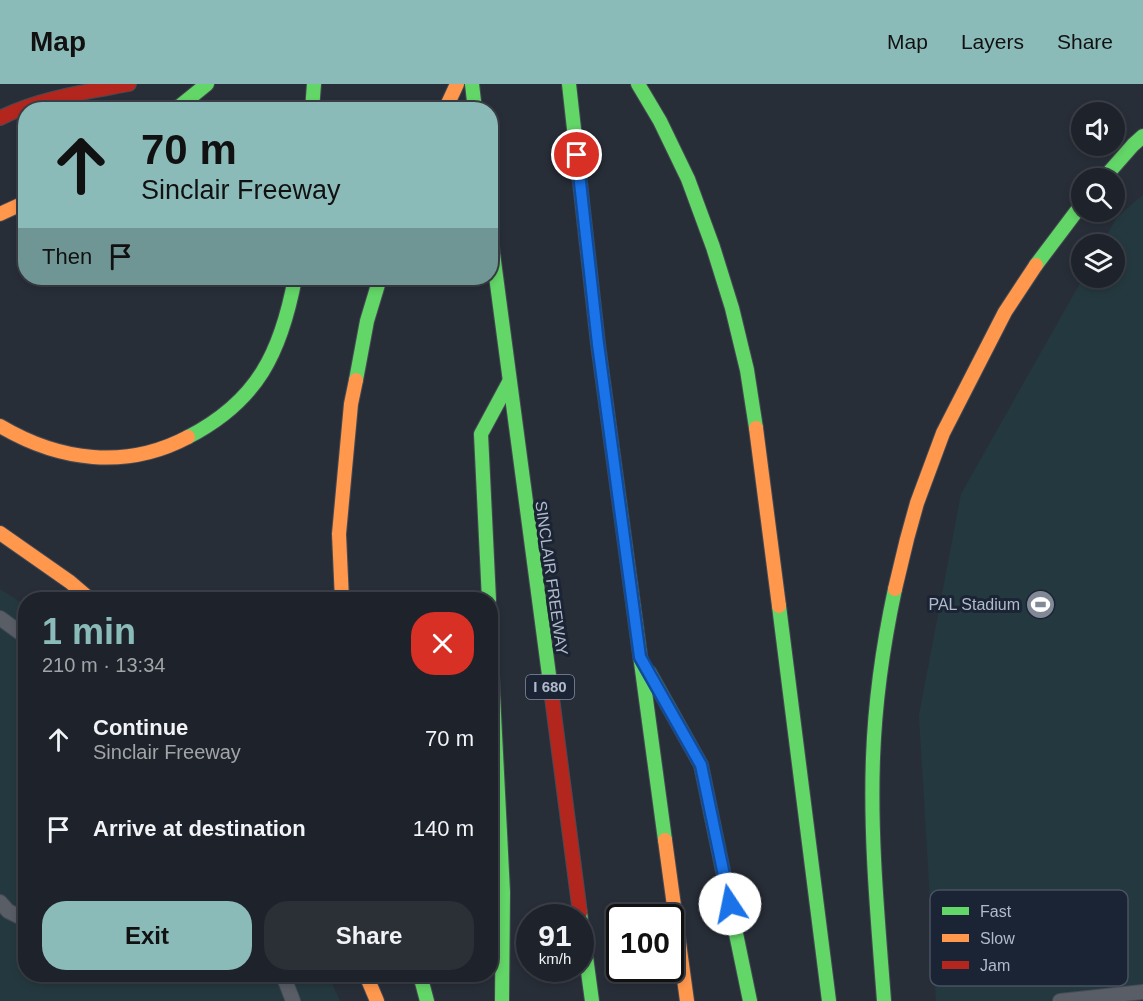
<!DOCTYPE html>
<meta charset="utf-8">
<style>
body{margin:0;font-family:Arial,sans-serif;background:#2b2f36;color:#f1f3f6;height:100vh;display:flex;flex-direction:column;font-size:22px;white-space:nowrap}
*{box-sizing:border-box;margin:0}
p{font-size:20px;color:#a1a4a8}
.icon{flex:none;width:33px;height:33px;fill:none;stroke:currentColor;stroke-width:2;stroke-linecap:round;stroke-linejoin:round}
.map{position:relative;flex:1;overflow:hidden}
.details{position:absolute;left:18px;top:508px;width:480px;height:390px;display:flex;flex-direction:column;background:#1e222a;border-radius:24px;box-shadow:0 3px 9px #0003,0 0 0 2px #3c3f47}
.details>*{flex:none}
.banner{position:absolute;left:18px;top:18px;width:480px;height:183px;border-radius:24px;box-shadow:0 3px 9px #0003,0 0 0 2px #3c3f47;background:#8bbbb9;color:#111;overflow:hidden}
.fabs{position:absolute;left:1071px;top:18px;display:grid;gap:12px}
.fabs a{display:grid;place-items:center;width:54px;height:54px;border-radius:50%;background:#1e222a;box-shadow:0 3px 9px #0003,0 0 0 2px #3c3f47;font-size:30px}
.speed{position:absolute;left:516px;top:820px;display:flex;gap:12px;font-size:30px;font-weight:700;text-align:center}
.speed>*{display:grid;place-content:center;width:78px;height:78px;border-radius:50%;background:#1e222a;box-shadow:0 3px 9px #0003,0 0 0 2px #3c3f47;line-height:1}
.speed small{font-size:15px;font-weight:400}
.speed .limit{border:3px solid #111;border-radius:9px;background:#fff;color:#111}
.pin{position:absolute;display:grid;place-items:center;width:51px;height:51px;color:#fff;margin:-26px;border:3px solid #fff;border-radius:50%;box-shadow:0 2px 6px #0007}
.me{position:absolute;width:66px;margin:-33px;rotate:349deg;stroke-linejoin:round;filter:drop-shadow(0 0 4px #0008)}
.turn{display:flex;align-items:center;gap:21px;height:126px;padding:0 24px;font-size:27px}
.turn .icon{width:78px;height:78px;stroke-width:2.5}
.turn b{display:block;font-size:42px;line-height:51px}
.then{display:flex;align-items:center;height:57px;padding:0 24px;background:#0003;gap:12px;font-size:22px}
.round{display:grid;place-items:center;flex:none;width:63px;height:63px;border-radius:24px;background:#2b2f36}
.head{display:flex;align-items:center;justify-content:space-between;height:102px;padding:0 24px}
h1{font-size:36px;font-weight:600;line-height:45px;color:#8bbbb9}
.primary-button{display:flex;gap:12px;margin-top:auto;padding:12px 24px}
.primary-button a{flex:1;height:69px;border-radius:24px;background:#8bbbb9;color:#111;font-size:24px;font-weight:600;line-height:69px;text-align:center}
.primary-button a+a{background:#2b2f36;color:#f1f3f6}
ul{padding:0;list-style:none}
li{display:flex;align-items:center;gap:18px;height:90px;padding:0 24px}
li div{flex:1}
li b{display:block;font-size:22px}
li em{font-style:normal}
header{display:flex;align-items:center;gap:36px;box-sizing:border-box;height:84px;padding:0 30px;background:#8bbbb9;color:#111}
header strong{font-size:28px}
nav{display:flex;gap:33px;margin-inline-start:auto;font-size:21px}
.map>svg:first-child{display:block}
</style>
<header>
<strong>Map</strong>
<nav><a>Map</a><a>Layers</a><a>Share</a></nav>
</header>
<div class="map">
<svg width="1143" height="917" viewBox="0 0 1143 917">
<rect width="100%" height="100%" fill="#282e38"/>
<g fill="#24393f">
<polygon points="1143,111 1143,917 936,917 919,631 961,410 1083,194 1114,194 1114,160 1102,160 1117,133"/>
<polygon points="0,505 25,521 26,891 328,891 340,917 0,917"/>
</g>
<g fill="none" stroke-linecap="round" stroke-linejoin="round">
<defs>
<g id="lane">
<polyline points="0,534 26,553"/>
<polyline points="0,818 8,827 26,836"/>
<polyline points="283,891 293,917"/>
<polyline points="1060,917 1143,908"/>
</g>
<g id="fast">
<polyline points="472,0 475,26"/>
<polyline points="569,0 598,260 665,756"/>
<polyline points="638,0 660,37 688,95 713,163 732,224 747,286 756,344"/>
<polyline points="175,26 207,0"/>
<polyline points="312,26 314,0"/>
<polyline points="1104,94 1133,61 1143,52"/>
<polyline points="490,147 551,606"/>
<polyline points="1036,181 1082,120"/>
<polyline points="356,296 367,237 380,194"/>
<path d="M188,353C258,317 281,268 295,194"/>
<polyline points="489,516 481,350 509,298"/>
<polyline points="779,522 829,917"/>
<polyline points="490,551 503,808 502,917"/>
<polyline points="649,588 701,681 750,917"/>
<polyline points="580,829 592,917"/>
<polyline points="420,891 427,917"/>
<path d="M884,917C878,836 870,755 873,674C875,617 883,561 895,505"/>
</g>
<g id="slow">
<polyline points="445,26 457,0"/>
<polyline points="0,130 26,118"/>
<path d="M0,342C59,377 126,386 188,353"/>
<polyline points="756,344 779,522"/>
<polyline points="0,449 70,498 91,516"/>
<polyline points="895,505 907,455 917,419 943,349 1005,228 1036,181"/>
<polyline points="342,516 339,450 351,320 356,296"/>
<polyline points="665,756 687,917"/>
<polyline points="366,891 377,917"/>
</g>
<g id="jam">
<path d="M0,34C40,14 85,8 129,0"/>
<polyline points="551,606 580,829"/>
</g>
</defs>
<use href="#lane" stroke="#454b55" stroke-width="16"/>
<use href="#fast" stroke="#454a53" stroke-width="16"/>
<use href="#slow" stroke="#454a53" stroke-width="16"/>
<use href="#jam" stroke="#454a53" stroke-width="16"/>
<use href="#lane" stroke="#585d66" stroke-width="14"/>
<use href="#fast" stroke="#63d668" stroke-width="14"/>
<use href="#slow" stroke="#ff974d" stroke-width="14"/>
<use href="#jam" stroke="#b3261e" stroke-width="14"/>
</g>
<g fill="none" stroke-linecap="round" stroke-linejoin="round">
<defs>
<polyline id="route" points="577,71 598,260 640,573 701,681 730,820"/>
</defs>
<use href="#route" stroke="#114b97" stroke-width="15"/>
<use href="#route" stroke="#1a73e8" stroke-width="10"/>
</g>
<defs>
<symbol id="stadium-disc" viewBox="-11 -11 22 22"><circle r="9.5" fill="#818997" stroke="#1b2434"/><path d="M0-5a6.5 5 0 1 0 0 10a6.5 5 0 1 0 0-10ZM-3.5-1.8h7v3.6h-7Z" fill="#fff"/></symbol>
</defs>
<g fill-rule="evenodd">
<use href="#stadium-disc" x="1024" y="504" width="33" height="33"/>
</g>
<g text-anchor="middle" stroke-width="6" stroke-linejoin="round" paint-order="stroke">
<rect fill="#1b2434" stroke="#848d9d" stroke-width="1.5" x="526" y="591" width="48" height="24" rx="4.5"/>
<g font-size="15" font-weight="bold" fill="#b1baca">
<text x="550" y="608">I 680</text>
</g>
<g font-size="16" fill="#b1baca" stroke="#1b2434">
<text transform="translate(552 494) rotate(82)" y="6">SINCLAIR FREEWAY</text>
</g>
<g font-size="16" fill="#b1baca" stroke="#1b2434" text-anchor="end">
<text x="1020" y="526">PAL Stadium</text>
</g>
</g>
<rect x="930" y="806" width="198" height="96" rx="9" fill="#1b2434" stroke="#485161" stroke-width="1.5"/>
<rect x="942" y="823" width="27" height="8" fill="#63d668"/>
<rect x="942" y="850" width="27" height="8" fill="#ff974d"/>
<rect x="942" y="877" width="27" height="8" fill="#b3261e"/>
<g font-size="16" fill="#b1baca">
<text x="980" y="833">Fast</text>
<text x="980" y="860">Slow</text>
<text x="980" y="887">Jam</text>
</g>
</svg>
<div class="fabs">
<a><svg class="icon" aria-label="sound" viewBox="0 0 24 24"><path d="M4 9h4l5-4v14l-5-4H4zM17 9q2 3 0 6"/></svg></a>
<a><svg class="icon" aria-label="search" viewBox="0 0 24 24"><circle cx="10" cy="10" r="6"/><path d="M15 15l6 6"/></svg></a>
<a><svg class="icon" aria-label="layers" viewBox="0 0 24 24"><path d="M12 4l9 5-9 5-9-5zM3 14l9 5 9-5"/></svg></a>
</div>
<div class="speed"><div>91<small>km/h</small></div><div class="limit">100</div></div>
<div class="pin" style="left:577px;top:71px;background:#d93025"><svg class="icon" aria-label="arrive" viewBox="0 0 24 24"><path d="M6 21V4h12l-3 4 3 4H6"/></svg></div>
<svg class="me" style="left:730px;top:820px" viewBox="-20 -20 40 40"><circle r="19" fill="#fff"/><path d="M0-13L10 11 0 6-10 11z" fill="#1a73e8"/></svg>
<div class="banner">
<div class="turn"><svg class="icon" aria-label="ahead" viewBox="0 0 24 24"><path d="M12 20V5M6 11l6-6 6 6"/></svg><div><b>70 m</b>Sinclair Freeway</div></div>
<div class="then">Then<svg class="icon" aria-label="arrive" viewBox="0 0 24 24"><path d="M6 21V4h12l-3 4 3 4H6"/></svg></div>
</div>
<section class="details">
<div class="head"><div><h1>1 min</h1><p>210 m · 13:34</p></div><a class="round" style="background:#d93025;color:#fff"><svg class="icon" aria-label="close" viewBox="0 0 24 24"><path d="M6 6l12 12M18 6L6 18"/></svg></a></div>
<ul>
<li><svg class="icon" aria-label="ahead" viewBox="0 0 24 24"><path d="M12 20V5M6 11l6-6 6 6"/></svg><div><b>Continue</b><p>Sinclair Freeway</p></div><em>70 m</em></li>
<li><svg class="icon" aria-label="arrive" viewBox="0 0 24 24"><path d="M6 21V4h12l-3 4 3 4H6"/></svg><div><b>Arrive at destination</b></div><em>140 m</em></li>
</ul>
<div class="primary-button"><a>Exit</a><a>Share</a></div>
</section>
</div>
